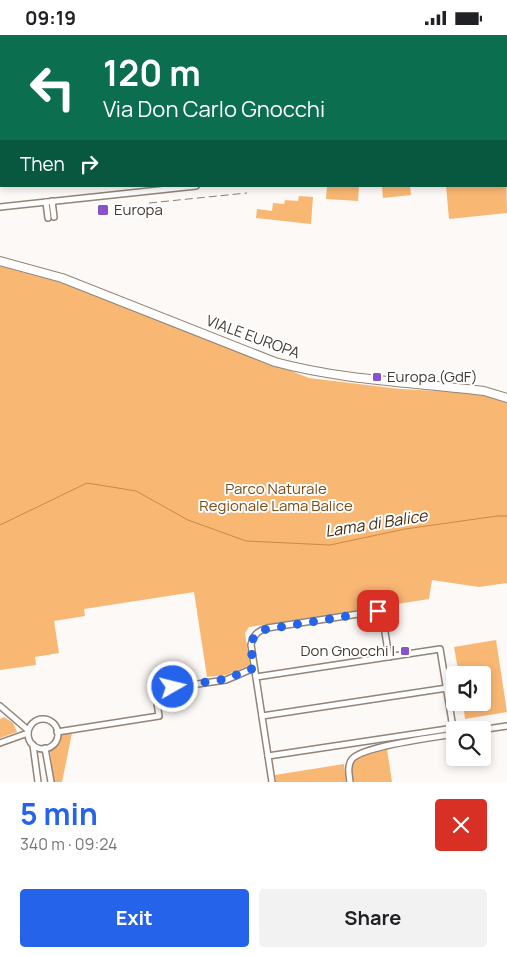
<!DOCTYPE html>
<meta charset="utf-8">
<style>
body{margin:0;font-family:Manrope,sans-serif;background:#f2f2f2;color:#202124;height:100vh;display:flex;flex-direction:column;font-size:19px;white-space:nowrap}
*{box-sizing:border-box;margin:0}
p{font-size:16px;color:#757577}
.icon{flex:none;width:28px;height:28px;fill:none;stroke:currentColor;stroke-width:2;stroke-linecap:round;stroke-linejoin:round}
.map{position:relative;height:747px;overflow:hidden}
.details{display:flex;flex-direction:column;background:#fff;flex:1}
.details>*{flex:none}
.top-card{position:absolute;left:0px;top:0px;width:508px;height:152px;box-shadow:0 2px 8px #0003;background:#0b6e4f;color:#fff;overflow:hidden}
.tools{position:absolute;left:446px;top:631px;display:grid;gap:10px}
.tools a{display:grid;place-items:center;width:45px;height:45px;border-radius:5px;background:#fff;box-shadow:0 2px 8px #0003;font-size:25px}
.pin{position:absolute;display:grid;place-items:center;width:42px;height:42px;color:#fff;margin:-21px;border-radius:10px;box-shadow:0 2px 8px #0006}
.me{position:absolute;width:55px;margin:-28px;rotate:82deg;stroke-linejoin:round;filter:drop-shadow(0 0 4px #0008)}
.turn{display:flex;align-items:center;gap:18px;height:105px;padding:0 20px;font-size:22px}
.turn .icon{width:65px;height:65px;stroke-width:2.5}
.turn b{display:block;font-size:35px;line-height:42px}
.then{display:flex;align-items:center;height:48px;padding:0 20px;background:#0003;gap:10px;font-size:19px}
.round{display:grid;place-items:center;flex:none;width:52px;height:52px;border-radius:5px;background:#f2f2f2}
.overview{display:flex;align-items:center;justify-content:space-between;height:85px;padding:0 20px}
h1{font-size:30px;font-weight:700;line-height:38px;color:#2563eb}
.action{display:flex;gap:10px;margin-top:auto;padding:10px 20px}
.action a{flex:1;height:58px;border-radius:5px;background:#2563eb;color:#fff;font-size:20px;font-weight:700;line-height:58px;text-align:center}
.action a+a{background:#f2f2f2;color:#202124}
.status{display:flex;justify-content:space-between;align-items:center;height:35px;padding:0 25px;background:#fff;direction:ltr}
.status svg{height:14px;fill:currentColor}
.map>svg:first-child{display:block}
</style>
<div class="status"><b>09:19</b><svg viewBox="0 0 49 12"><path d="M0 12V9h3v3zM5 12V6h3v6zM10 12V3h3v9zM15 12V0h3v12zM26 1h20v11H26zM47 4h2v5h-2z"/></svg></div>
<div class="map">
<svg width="507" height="747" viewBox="0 0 507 747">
<rect width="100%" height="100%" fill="#fdf9f6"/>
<g fill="#f9b774">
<polygon points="506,130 507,178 449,184 446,151 506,151"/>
<polygon points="327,151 359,151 358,166 326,164"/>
<polygon points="382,151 410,151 411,160 383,163"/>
<polygon points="299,161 313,162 311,189 256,183 257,174 272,176 273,168 284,169 285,165 298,166"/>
<polygon points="0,231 56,246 81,255 135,276 177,290 309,343 400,354 477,358 507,368 507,548 479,552 432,545 429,564 249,592 245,598 250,630 226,640 207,642 194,557 84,574 85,581 54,586 59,618 35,622 36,630 0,635"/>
<polygon points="496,605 507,677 465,684 463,668 482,668 482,640 459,640 454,612"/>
<polygon points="4,682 13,688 17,697 0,703 0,684"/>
<polygon points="70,698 72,698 62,747 54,747 50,716 57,710 62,700"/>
<path d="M387,714L392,747H353C353,742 351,736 352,731C354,718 378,716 387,714Z"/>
<polygon points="344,729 346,747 276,747 275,740"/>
</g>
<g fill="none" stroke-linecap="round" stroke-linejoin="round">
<polyline stroke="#cd893e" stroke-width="1" points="0,490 87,448 136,456 188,485 246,506 330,510 405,494 497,481 507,481"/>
<defs>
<g id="street">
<polyline points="331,0 331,1"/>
<polyline points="352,0 355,1"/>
<polyline points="93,1 93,0"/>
<polyline points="506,58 507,58"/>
<polyline points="52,166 54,182"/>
<polyline points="46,167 48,183"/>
<polyline points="0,172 196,151"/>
<polyline points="256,642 440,614 454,699"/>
<polyline points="0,671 28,695"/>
<polyline points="262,681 447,653"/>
<circle cx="43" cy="699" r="15"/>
<polyline points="480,695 507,691"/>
<polyline points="57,697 159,681 155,655 226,645 254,633"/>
<polyline points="0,708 28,698"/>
<polyline points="33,710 38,747"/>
<polyline points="45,713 51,747"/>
<polyline points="268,721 454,693"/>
<path d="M272,747L251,610C253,600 258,596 267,593L378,576L382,579L389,622"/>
<path d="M350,747C349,739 347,731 352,724C363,711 436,702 455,699"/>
</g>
<path id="secondary" d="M0,226L62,243L275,327C338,344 403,347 467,354L484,356L507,363"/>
</defs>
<use href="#street" stroke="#928477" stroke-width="8"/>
<use href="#secondary" stroke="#928477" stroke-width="10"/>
<use href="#street" stroke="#fff" stroke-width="5"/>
<use href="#secondary" stroke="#fff" stroke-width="8"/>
<polyline stroke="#85807b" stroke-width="1" stroke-dasharray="8 4" stroke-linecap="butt" points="149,168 247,158"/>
</g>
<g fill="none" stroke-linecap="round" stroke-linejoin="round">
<path stroke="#2563eb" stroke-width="9" stroke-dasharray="0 16.2" d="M173,652L226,644L254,633C252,617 246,604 262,595L378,576"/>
</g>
<g fill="#8752ca" stroke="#fff" stroke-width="2">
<rect x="97" y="169" width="12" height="12" rx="2.5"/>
<rect x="372" y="337" width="10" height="10" rx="2.5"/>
<rect x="400" y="611" width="10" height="10" rx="2.5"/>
</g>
<g text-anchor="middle" stroke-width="4" stroke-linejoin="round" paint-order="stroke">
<g font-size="15" fill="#403a34" stroke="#fff" text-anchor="start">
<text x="114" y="180">Europa</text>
<text x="387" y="347">Europa (GdF)</text>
<text x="395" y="621" text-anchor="end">Don Gnocchi I</text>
</g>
<g font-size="15" fill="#403a34" stroke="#fff">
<text transform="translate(253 302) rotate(20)" y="5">VIALE EUROPA</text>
</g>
<g font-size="15" fill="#7a4c15" stroke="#fff">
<text x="276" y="459">Parco Naturale<tspan x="276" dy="17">Regionale Lama Balice</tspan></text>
</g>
<g font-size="16" font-style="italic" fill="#472b0a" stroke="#fff">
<text transform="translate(376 488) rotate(-9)" y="6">Lama di Balice</text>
</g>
</g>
</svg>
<div class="tools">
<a><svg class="icon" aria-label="sound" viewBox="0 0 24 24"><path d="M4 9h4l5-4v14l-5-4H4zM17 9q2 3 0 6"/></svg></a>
<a><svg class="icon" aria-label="search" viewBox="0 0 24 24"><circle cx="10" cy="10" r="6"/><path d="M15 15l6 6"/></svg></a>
</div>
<div class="pin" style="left:378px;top:576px;background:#d93025"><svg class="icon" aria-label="arrive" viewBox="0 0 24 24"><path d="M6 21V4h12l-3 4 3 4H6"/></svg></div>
<svg class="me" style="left:173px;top:652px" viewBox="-20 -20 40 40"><circle r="17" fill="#2563eb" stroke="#fff" stroke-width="3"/><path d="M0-11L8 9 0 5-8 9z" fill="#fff"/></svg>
<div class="top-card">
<div class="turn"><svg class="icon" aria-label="left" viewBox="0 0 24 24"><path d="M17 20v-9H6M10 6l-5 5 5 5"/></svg><div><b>120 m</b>Via Don Carlo Gnocchi</div></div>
<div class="then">Then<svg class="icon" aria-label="right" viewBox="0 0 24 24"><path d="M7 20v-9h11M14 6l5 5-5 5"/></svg></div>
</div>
</div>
<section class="details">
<div class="overview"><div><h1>5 min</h1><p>340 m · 09:24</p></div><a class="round" style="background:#d93025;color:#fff"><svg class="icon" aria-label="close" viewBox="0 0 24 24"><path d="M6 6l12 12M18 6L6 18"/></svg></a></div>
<div class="action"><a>Exit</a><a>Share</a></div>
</section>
